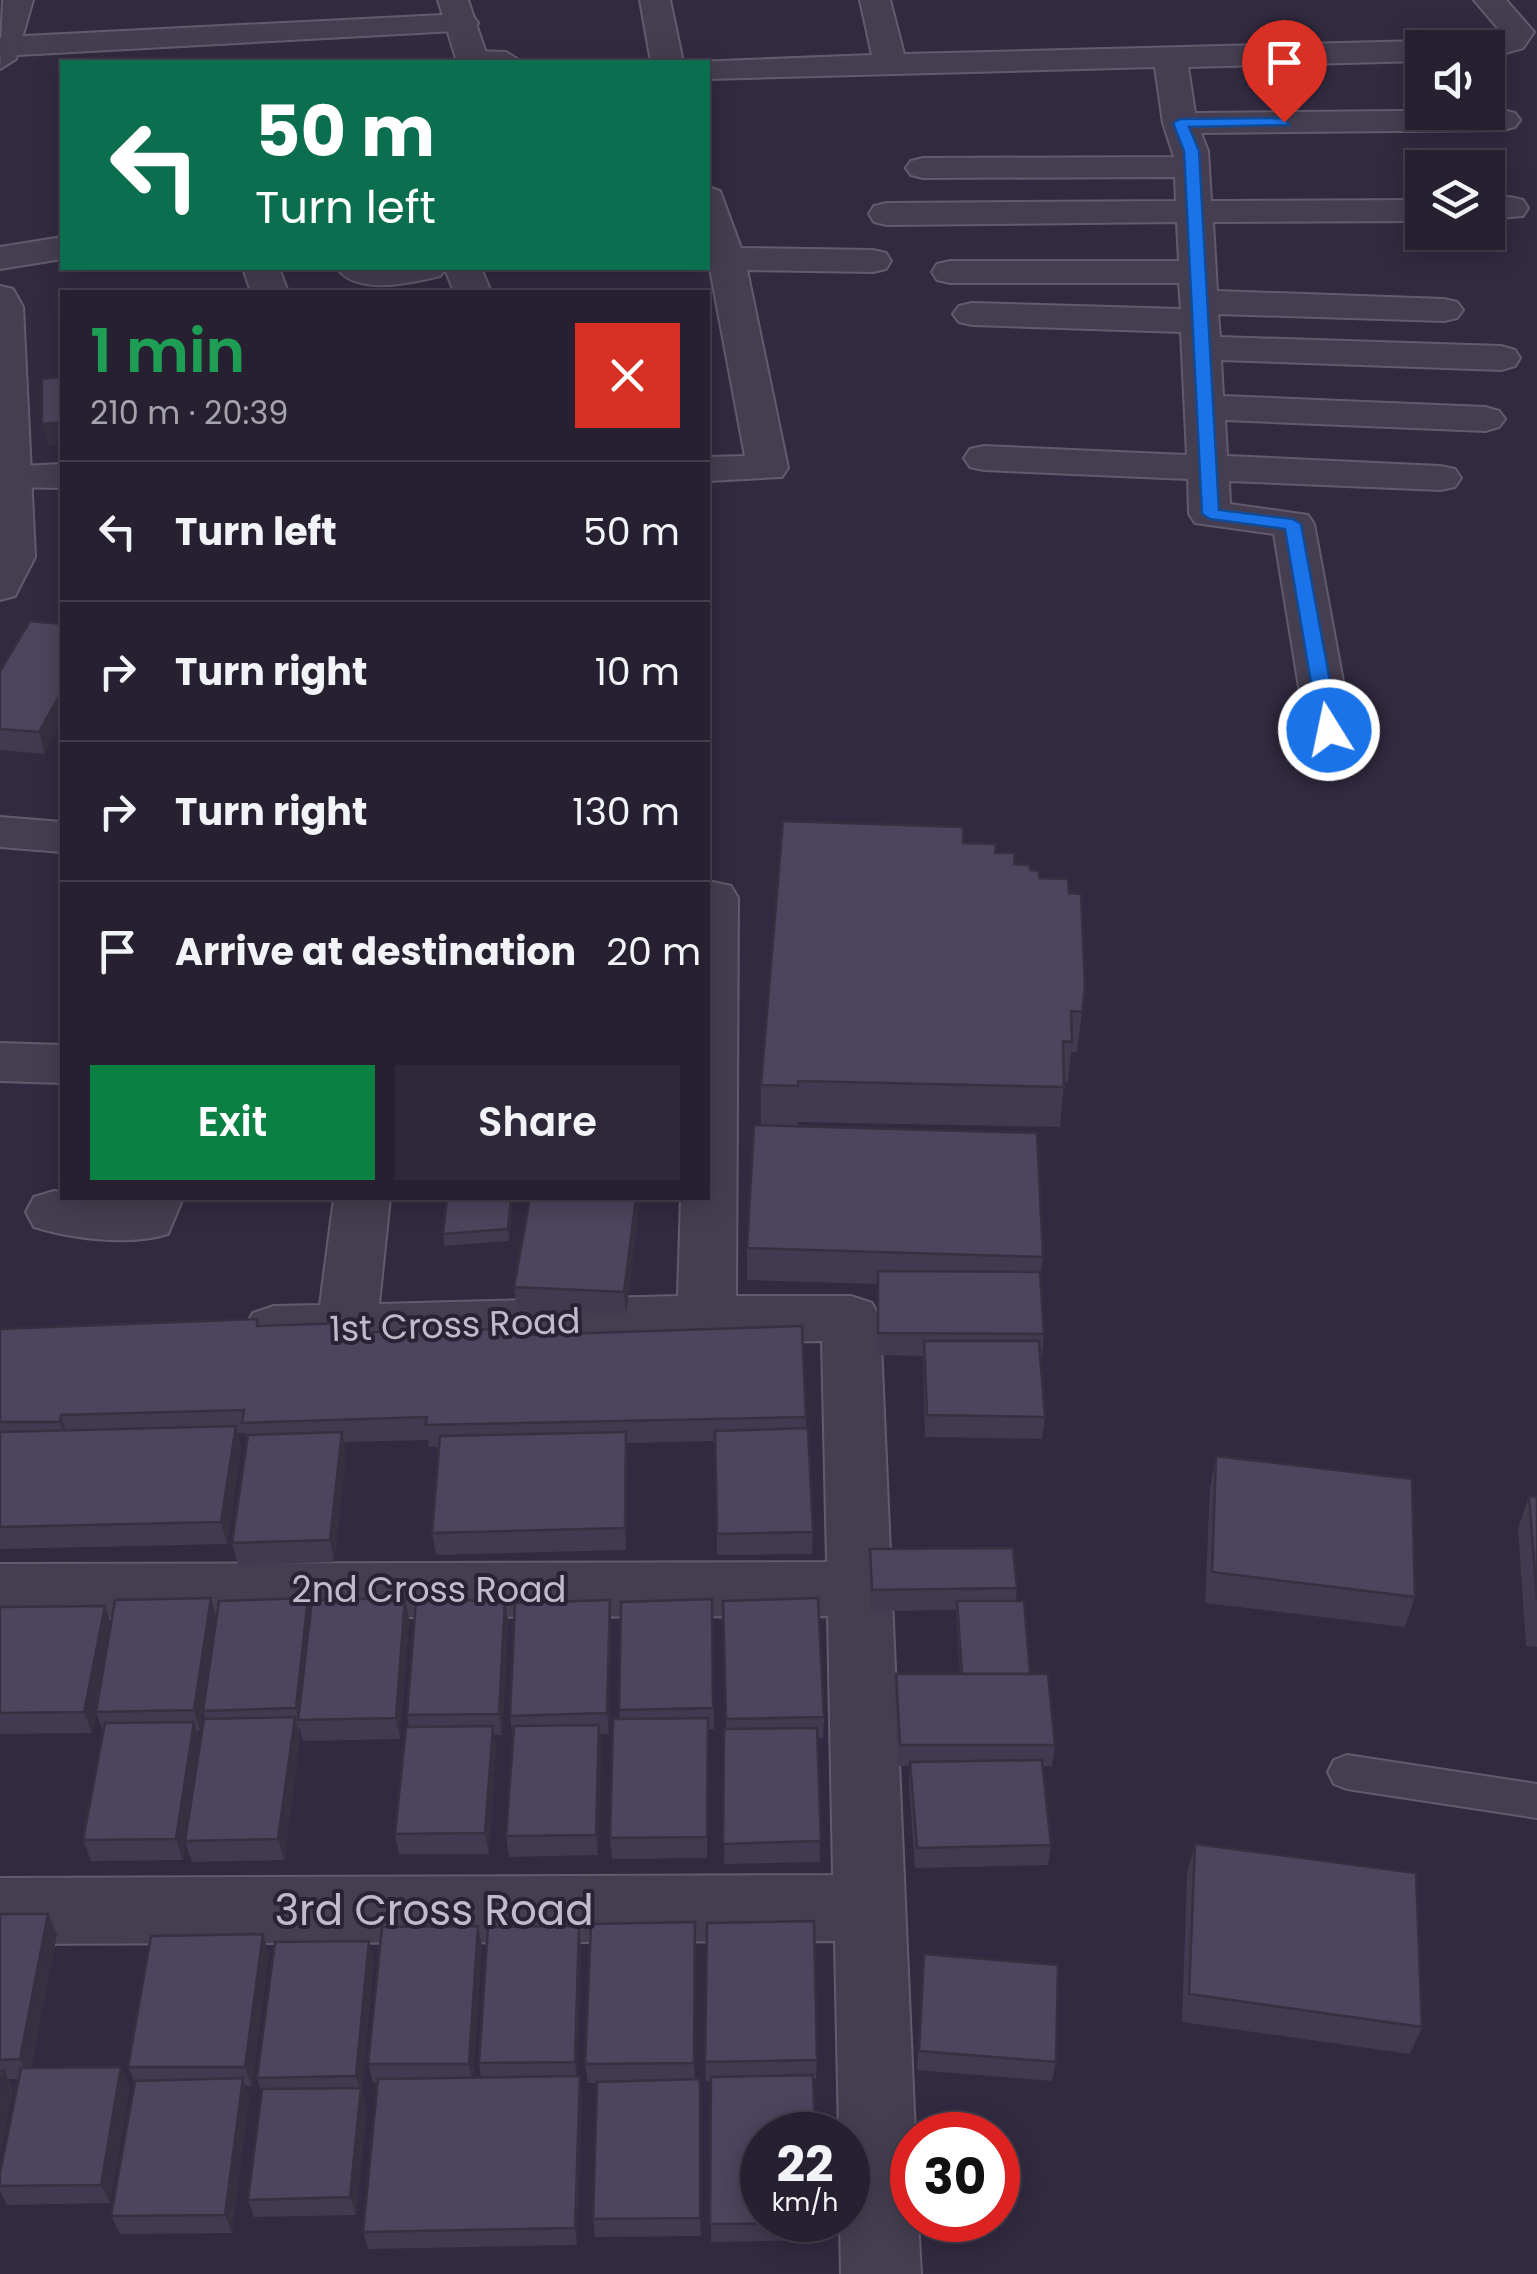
<!DOCTYPE html>
<meta charset="utf-8">
<style>
body{margin:0;font-family:Poppins,sans-serif;background:#2e2838;color:#f1f3f6;height:100vh;display:flex;flex-direction:column;font-size:38px;white-space:nowrap}
*{box-sizing:border-box;margin:0}
p{font-size:32px;color:#a4a3ab}
.icon{flex:none;width:55px;height:55px;fill:none;stroke:currentColor;stroke-width:2;stroke-linecap:round;stroke-linejoin:round}
.map{position:relative;flex:1;overflow:hidden}
.sheet{position:absolute;left:60px;top:290px;width:650px;height:910px;display:flex;flex-direction:column;background:#262030;border-radius:0px;box-shadow:0 5px 25px #0003,0 0 0 2px #423e4c}
.sheet>*{flex:none}
.guide{position:absolute;left:60px;top:60px;width:650px;height:210px;border-radius:0px;box-shadow:0 5px 25px #0003,0 0 0 2px #423e4c;background:#0b6e4f;color:#fff;overflow:hidden}
.fabs{position:absolute;left:1405px;top:30px;display:grid;gap:20px}
.fabs a{display:grid;place-items:center;width:100px;height:100px;border-radius:0px;background:#262030;box-shadow:0 5px 25px #0003,0 0 0 2px #423e4c;font-size:50px}
.speed{position:absolute;left:740px;top:2112px;display:flex;gap:20px;font-size:50px;font-weight:700;text-align:center}
.speed>*{display:grid;place-content:center;width:130px;height:130px;border-radius:50%;background:#262030;box-shadow:0 5px 25px #0003,0 0 0 2px #423e4c;line-height:1}
.speed small{font-size:25px;font-weight:400}
.speed .limit{border:15px solid #d22;background:#fff;color:#111}
.pin{position:absolute;display:grid;place-items:center;width:85px;height:85px;color:#fff;margin:-102px -42px;border-radius:50% 50% 50% 0;rotate:-45deg;box-shadow:0 0 10px #0007}
.pin .icon{rotate:45deg}
.me{position:absolute;width:110px;margin:-55px;rotate:350deg;stroke-linejoin:round;filter:drop-shadow(0 0 8px #0008)}
.turn{display:flex;align-items:center;gap:35px;height:210px;padding:0 30px;font-size:45px}
.turn .icon{width:130px;height:130px;stroke-width:2.5}
.turn b{display:block;font-size:70px;line-height:85px}
.round{display:grid;place-items:center;flex:none;width:105px;height:105px;border-radius:0px;background:#2e2838}
.summary{display:flex;align-items:center;justify-content:space-between;height:170px;padding:0 30px}
h1{font-size:60px;font-weight:600;line-height:75px;color:#1e9e55}
.button{display:flex;gap:20px;margin-top:auto;padding:20px 30px}
.button a{flex:1;height:115px;border-radius:0px;background:#0b8043;color:#fff;font-size:40px;font-weight:600;line-height:115px;text-align:center}
.button a+a{background:#2e2838;color:#f1f3f6}
ul{padding:0;list-style:none}
li{display:flex;align-items:center;gap:30px;height:140px;padding:0 30px;border-top:2px solid #423e4c}
li div{flex:1}
li b{display:block;font-size:38px}
li em{font-style:normal}
.map>svg:first-child{display:block}
</style>
<div class="map">
<svg width="1537" height="2274" viewBox="0 0 1537 2274">
<rect width="100%" height="100%" fill="#322a40"/>
<g fill="none" stroke-linecap="round" stroke-linejoin="round">
<defs>
<polygon id="service" points="1347,1755 1537,1784 1537,1818 1347,1789 1334,1784 1328,1772 1334,1760"/>
<g id="minor">
<polygon points="640,0 670,0 683,62 651,62"/>
<polygon points="860,0 890,0 904,54 1422,41 1436,48 1422,48 1422,61 1188,67 1195,113 1503,110 1515,113 1520,120 1515,127 1503,130 1201,133 1208,151 1211,201 1422,200 1422,221 1213,222 1217,291 1444,299 1457,302 1463,310 1457,318 1444,321 1218,314 1220,337 1501,346 1515,350 1520,358 1515,366 1501,370 1221,360 1223,396 1485,407 1499,411 1505,419 1499,427 1485,431 1225,420 1227,456 1440,466 1455,469 1461,478 1455,487 1440,490 1229,481 1230,504 1308,515 1314,524 1352,730 1345,740 1329,744 1313,740 1306,730 1274,534 1195,523 1189,514 1188,479 984,470 970,467 964,458 970,449 984,446 1187,455 1181,332 972,325 959,322 953,314 959,306 972,303 1181,309 1179,283 950,283 937,280 932,272 937,264 950,261 1179,261 1177,222 887,225 874,222 869,214 874,206 887,203 1176,201 1175,177 923,178 911,175 906,168 911,161 923,158 1174,157 1163,123 1155,67 708,79 708,62 696,62 872,55"/>
<polygon points="1474,0 1506,0 1534,32 1523,48 1488,58 1488,48 1472,48 1477,41 1502,33"/>
<polygon points="462,14 473,16 478,23 473,30 0,56 0,38 4,37"/>
<polygon points="476,51 506,52 522,62 460,61"/>
<polygon points="708,187 720,191 741,248 873,250 886,253 891,261 886,269 873,272 747,270 788,468 782,477 708,481 708,457 745,456 708,258"/>
<polygon points="1510,197 1523,200 1528,208 1523,216 1488,219 1488,199"/>
<polygon points="243,268 279,268 288,292 251,292"/>
<path d="M337,268H481L491,292H454L445,269L440,276C412,283 356,296 337,268Z"/>
<polygon points="62,464 62,488 0,487 0,467"/>
<polygon points="0,817 62,822 62,852 0,847"/>
<polygon points="713,882 731,886 738,898 736,1296 851,1296 872,1303 880,1319 915,2135 912,2220 918,2220 921,2274 841,2274 840,2220 848,2220 848,2135 839,2135 835,1941 0,1944 0,1878 833,1875 828,1616 0,1618 0,1564 827,1562 822,1341 274,1352 253,1345 244,1329 253,1313 274,1306 320,1305 334,1198 390,1198 379,1304 678,1296 681,1198 708,1198 708,883"/>
<polygon points="0,1043 62,1045 62,1083 0,1081"/>
<path d="M54,1191L62,1192V1198H183L168,1234C129,1246 73,1239 34,1227L26,1212L34,1197Z"/>
</g>
<g id="tertiary">
<polygon points="3,0 33,0 16,59 0,69"/>
<polygon points="438,0 468,0 489,62 457,62"/>
<polygon points="62,237 62,259 0,269 0,247"/>
<polygon points="0,286 13,289 23,307 35,557 15,596 0,600"/>
</g>
</defs>
<use href="#service" stroke="#635b6d" stroke-width="4"/>
<use href="#minor" stroke="#635b6d" stroke-width="4"/>
<use href="#tertiary" stroke="#635b6d" stroke-width="4"/>
<use href="#service" fill="#453e50" fill-rule="evenodd"/>
<use href="#minor" fill="#453e50" fill-rule="evenodd"/>
<use href="#tertiary" fill="#453e50" fill-rule="evenodd"/>
</g>
<g fill="#423a50" fill-rule="evenodd">
<polygon points="30,621 45,754 0,750 0,671"/>
<polygon points="963,843 995,853 1014,864 1030,870 1039,878 1069,893 1085,987 1077,1052 1071,1052 1068,1082 1064,1082 1060,1127 798,1122 797,1126 1043,1257 1040,1277 1044,1334 1042,1357 1040,1357 1045,1417 1042,1439 925,1437 923,1356 877,1355 877,1284 747,1280 747,1248 761,1125 761,1085"/>
<polygon points="447,1198 513,1198 509,1241 444,1246 443,1234"/>
<polygon points="640,1198 626,1314 517,1310 514,1287"/>
<polygon points="257,1319 259,1326 350,1333 533,1335 806,1417 813,1532 812,1554 717,1555 715,1441 627,1443 626,1550 436,1555 432,1533 439,1447 429,1447 428,1440 344,1442 346,1454 334,1562 238,1565 232,1543 247,1442 245,1433 238,1433 241,1448 227,1544 0,1549 0,1329"/>
<polygon points="1216,1456 1415,1597 1405,1627 1205,1603 1210,1488"/>
<polygon points="1529,1496 1537,1497 1537,1647 1526,1646 1518,1528"/>
<polygon points="870,1549 1017,1588 1016,1601 1030,1674 1055,1745 1052,1766 1042,1766 1051,1845 1048,1865 915,1868 909,1783 910,1766 898,1766 895,1696 896,1674 960,1674 956,1610 871,1611"/>
<path d="M211,1598L216,1618L308,1598L311,1611L409,1619L400,1739L303,1741L300,1729H298L300,1738L284,1860L192,1862L185,1842L183,1860L91,1861L83,1840L103,1732L96,1712L92,1733L0,1734V1607L105,1606L111,1624ZM203,1712L205,1719L201,1742L197,1731H200Z"/>
<polygon points="712,1599 714,1729 708,1729 707,1858 612,1859 610,1838 620,1719 619,1710"/>
<polygon points="505,1600 508,1621 502,1735 494,1735 496,1747 489,1854 399,1854 395,1834 409,1727 407,1715"/>
<polygon points="610,1600 611,1622 609,1734 600,1734 601,1746 598,1855 509,1857 506,1836 513,1737 510,1716"/>
<polygon points="723,1601 824,1717 823,1738 818,1738 820,1862 724,1864 726,1729"/>
<polygon points="1195,1844 1422,2027 1410,2054 1182,2022 1187,1873"/>
<polygon points="0,1914 57,1934 31,2068 130,2086 110,2203 7,2205 0,2191 0,2173 19,2079 8,2079 13,2089 0,2156"/>
<polygon points="695,1922 695,2079 700,2079 701,2098 701,2236 595,2237 593,2219 597,2083 588,2083 585,2064"/>
<polygon points="482,1946 473,2077 481,2077 479,2063 581,1946 577,2076 580,2076 582,2094 577,2245 368,2249 363,2232 378,2083 373,2083 368,2064"/>
<polygon points="269,1954 252,2086 245,2086 249,2097 232,2233 120,2234 111,2216 134,2081 128,2067"/>
<polygon points="924,1954 1056,2062 1052,2081 917,2070"/>
<polygon points="374,1961 362,2090 367,2107 356,2215 254,2217 248,2200 261,2091 257,2078"/>
<polygon points="817,2060 816,2079 813,2079 818,2240 711,2242 711,2081 706,2081 705,2062"/>
</g>
<g fill="#363041">
<polygon points="62,422 62,444 47,446 42,424"/>
<polygon points="62,691 62,723 45,754 39,732"/>
<polygon points="511,1198 513,1198 509,1241 508,1229"/>
<polygon points="636,1198 640,1198 626,1314 624,1292"/>
<polygon points="61,1415 68,1437 67,1444 60,1422"/>
<polygon points="236,1426 241,1448 227,1544 221,1522"/>
<polygon points="342,1432 346,1454 334,1562 330,1540"/>
<polygon points="626,1432 628,1454 626,1550 625,1528"/>
<polygon points="211,1598 217,1620 200,1731 194,1710"/>
<polygon points="308,1598 313,1620 299,1720 296,1708"/>
<polygon points="405,1598 409,1619 400,1739 396,1718"/>
<polygon points="505,1600 508,1621 502,1735 499,1714"/>
<polygon points="610,1600 611,1622 609,1734 607,1713"/>
<polygon points="105,1606 112,1627 92,1733 84,1712"/>
<polygon points="295,1717 300,1738 284,1860 278,1839"/>
<polygon points="194,1722 201,1743 183,1860 176,1839"/>
<polygon points="599,1725 601,1746 598,1855 596,1835"/>
<polygon points="493,1726 496,1747 489,1854 485,1833"/>
<polygon points="48,1914 57,1934 29,2078 20,2059"/>
<polygon points="695,1922 696,1942 695,2082 694,2063"/>
<polygon points="478,1926 482,1946 473,2083 469,2064"/>
<polygon points="579,1926 581,1946 577,2081 575,2062"/>
<polygon points="263,1934 269,1954 252,2086 245,2067"/>
<polygon points="369,1941 374,1961 362,2090 367,2107 356,2215 350,2197 361,2093 356,2076"/>
<polygon points="121,2067 130,2086 110,2203 101,2185"/>
<polygon points="4,2070 13,2089 0,2156 0,2089"/>
<polygon points="580,2076 582,2094 577,2245 575,2228"/>
<polygon points="243,2078 249,2097 232,2233 225,2215"/>
<polygon points="700,2079 701,2098 701,2236 700,2218"/>
</g>
<g fill="#4d445d" stroke="#363041" stroke-width="2.5">
<polygon points="62,377 62,422 42,424 42,379"/>
<polygon points="30,621 62,624 62,691 39,732 0,729 0,671"/>
<polygon points="783,821 963,827 963,843 996,844 995,853 1015,853 1014,864 1030,865 1030,870 1039,871 1039,878 1068,879 1069,893 1081,894 1085,987 1082,1012 1071,1011 1072,1042 1063,1041 1064,1087 798,1081 798,1086 761,1085"/>
<polygon points="754,1125 1037,1133 1043,1257 747,1248"/>
<polygon points="447,1198 511,1198 508,1229 443,1234"/>
<polygon points="530,1198 636,1198 624,1292 514,1287"/>
<polygon points="878,1271 1040,1272 1044,1334 878,1333"/>
<polygon points="257,1319 257,1326 348,1323 347,1333 532,1328 532,1335 802,1326 806,1417 425,1425 427,1417 242,1423 244,1410 61,1415 60,1422 0,1422 0,1329"/>
<polygon points="924,1341 1039,1341 1045,1417 927,1415"/>
<polygon points="236,1426 221,1522 0,1527 0,1432"/>
<polygon points="808,1428 813,1532 717,1534 715,1431"/>
<polygon points="342,1432 330,1540 232,1543 248,1435"/>
<polygon points="626,1432 625,1528 432,1533 440,1436"/>
<polygon points="1216,1456 1412,1479 1415,1597 1212,1572"/>
<polygon points="1529,1496 1537,1497 1537,1600"/>
<polygon points="1013,1548 1017,1588 872,1590 870,1549"/>
<polygon points="211,1598 194,1710 96,1712 115,1600"/>
<polygon points="308,1598 296,1708 203,1711 219,1601"/>
<polygon points="405,1598 396,1718 298,1720 312,1600"/>
<polygon points="818,1598 824,1717 726,1719 723,1601"/>
<polygon points="712,1599 713,1708 619,1710 621,1602"/>
<polygon points="505,1600 499,1714 407,1715 416,1601"/>
<polygon points="610,1600 607,1713 510,1716 515,1603"/>
<polygon points="957,1601 1024,1601 1030,1674 962,1674"/>
<polygon points="105,1606 84,1712 0,1713 0,1607"/>
<polygon points="896,1674 1048,1674 1055,1745 900,1745"/>
<polygon points="295,1717 278,1839 185,1841 204,1719"/>
<polygon points="708,1718 707,1837 610,1838 613,1719"/>
<polygon points="194,1722 176,1839 83,1840 105,1723"/>
<polygon points="599,1725 596,1835 506,1836 514,1726"/>
<polygon points="493,1726 485,1833 395,1834 406,1727"/>
<polygon points="817,1728 821,1841 723,1844 724,1729"/>
<polygon points="1042,1760 1051,1845 917,1848 910,1762"/>
<polygon points="1195,1844 1416,1873 1422,2027 1189,1994"/>
<polygon points="0,1914 48,1914 20,2059 0,2060"/>
<polygon points="814,1921 817,2060 705,2062 707,1923"/>
<polygon points="695,1922 694,2063 585,2064 591,1924"/>
<polygon points="478,1926 469,2064 368,2064 382,1927"/>
<polygon points="579,1926 575,2062 479,2063 488,1927"/>
<polygon points="263,1934 245,2067 128,2067 151,1936"/>
<polygon points="369,1941 356,2076 257,2078 275,1942"/>
<polygon points="924,1954 1058,1965 1056,2062 919,2051"/>
<polygon points="121,2067 101,2185 0,2186 0,2173 21,2068"/>
<polygon points="4,2070 0,2089 0,2071"/>
<polygon points="813,2075 815,2135 762,2135 762,2220 818,2220 818,2223 710,2224 711,2077"/>
<polygon points="580,2076 575,2228 363,2232 378,2079"/>
<polygon points="243,2078 225,2215 111,2216 135,2081"/>
<polygon points="700,2079 700,2218 593,2219 597,2082"/>
<polygon points="361,2088 350,2197 248,2200 262,2089"/>
</g>
<polygon fill="#1a73e8" stroke="#114b97" stroke-width="2.5" points="1284,118 1289,125 1189,127 1199,151 1219,510 1293,519 1301,524 1339,730 1329,736 1319,730 1285,529 1210,519 1202,514 1184,151 1173,123 1180,119"/>
<g text-anchor="middle" stroke-width="8" stroke-linejoin="round" paint-order="stroke">
<g font-size="35" fill="#c1baca" stroke="#2a2235">
<text transform="translate(455 1325) rotate(-2)" y="12">1st Cross Road</text>
<text x="429" y="1602">2nd Cross Road</text>
</g>
<g font-size="42" fill="#c1baca" stroke="#2a2235">
<text x="434" y="1925">3rd Cross Road</text>
</g>
</g>
</svg>
<div class="fabs">
<a><svg class="icon" aria-label="sound" viewBox="0 0 24 24"><path d="M4 9h4l5-4v14l-5-4H4zM17 9q2 3 0 6"/></svg></a>
<a><svg class="icon" aria-label="layers" viewBox="0 0 24 24"><path d="M12 4l9 5-9 5-9-5zM3 14l9 5 9-5"/></svg></a>
</div>
<div class="speed"><div>22<small>km/h</small></div><div class="limit">30</div></div>
<div class="pin" style="left:1284px;top:122px;background:#d93025"><svg class="icon" aria-label="arrive" viewBox="0 0 24 24"><path d="M6 21V4h12l-3 4 3 4H6"/></svg></div>
<svg class="me" style="left:1329px;top:730px" viewBox="-20 -20 40 40"><circle r="17" fill="#1a73e8" stroke="#fff" stroke-width="3"/><path d="M0-11L8 9 0 5-8 9z" fill="#fff"/></svg>
<div class="guide">
<div class="turn"><svg class="icon" aria-label="left" viewBox="0 0 24 24"><path d="M17 20v-9H6M10 6l-5 5 5 5"/></svg><div><b>50 m</b>Turn left</div></div>
</div>
<section class="sheet">
<div class="summary"><div><h1>1 min</h1><p>210 m · 20:39</p></div><a class="round" style="background:#d93025;color:#fff"><svg class="icon" aria-label="close" viewBox="0 0 24 24"><path d="M6 6l12 12M18 6L6 18"/></svg></a></div>
<ul>
<li><svg class="icon" aria-label="left" viewBox="0 0 24 24"><path d="M17 20v-9H6M10 6l-5 5 5 5"/></svg><div><b>Turn left</b></div><em>50 m</em></li>
<li><svg class="icon" aria-label="right" viewBox="0 0 24 24"><path d="M7 20v-9h11M14 6l5 5-5 5"/></svg><div><b>Turn right</b></div><em>10 m</em></li>
<li><svg class="icon" aria-label="right" viewBox="0 0 24 24"><path d="M7 20v-9h11M14 6l5 5-5 5"/></svg><div><b>Turn right</b></div><em>130 m</em></li>
<li><svg class="icon" aria-label="arrive" viewBox="0 0 24 24"><path d="M6 21V4h12l-3 4 3 4H6"/></svg><div><b>Arrive at destination</b></div><em>20 m</em></li>
</ul>
<div class="button"><a>Exit</a><a>Share</a></div>
</section>
</div>
